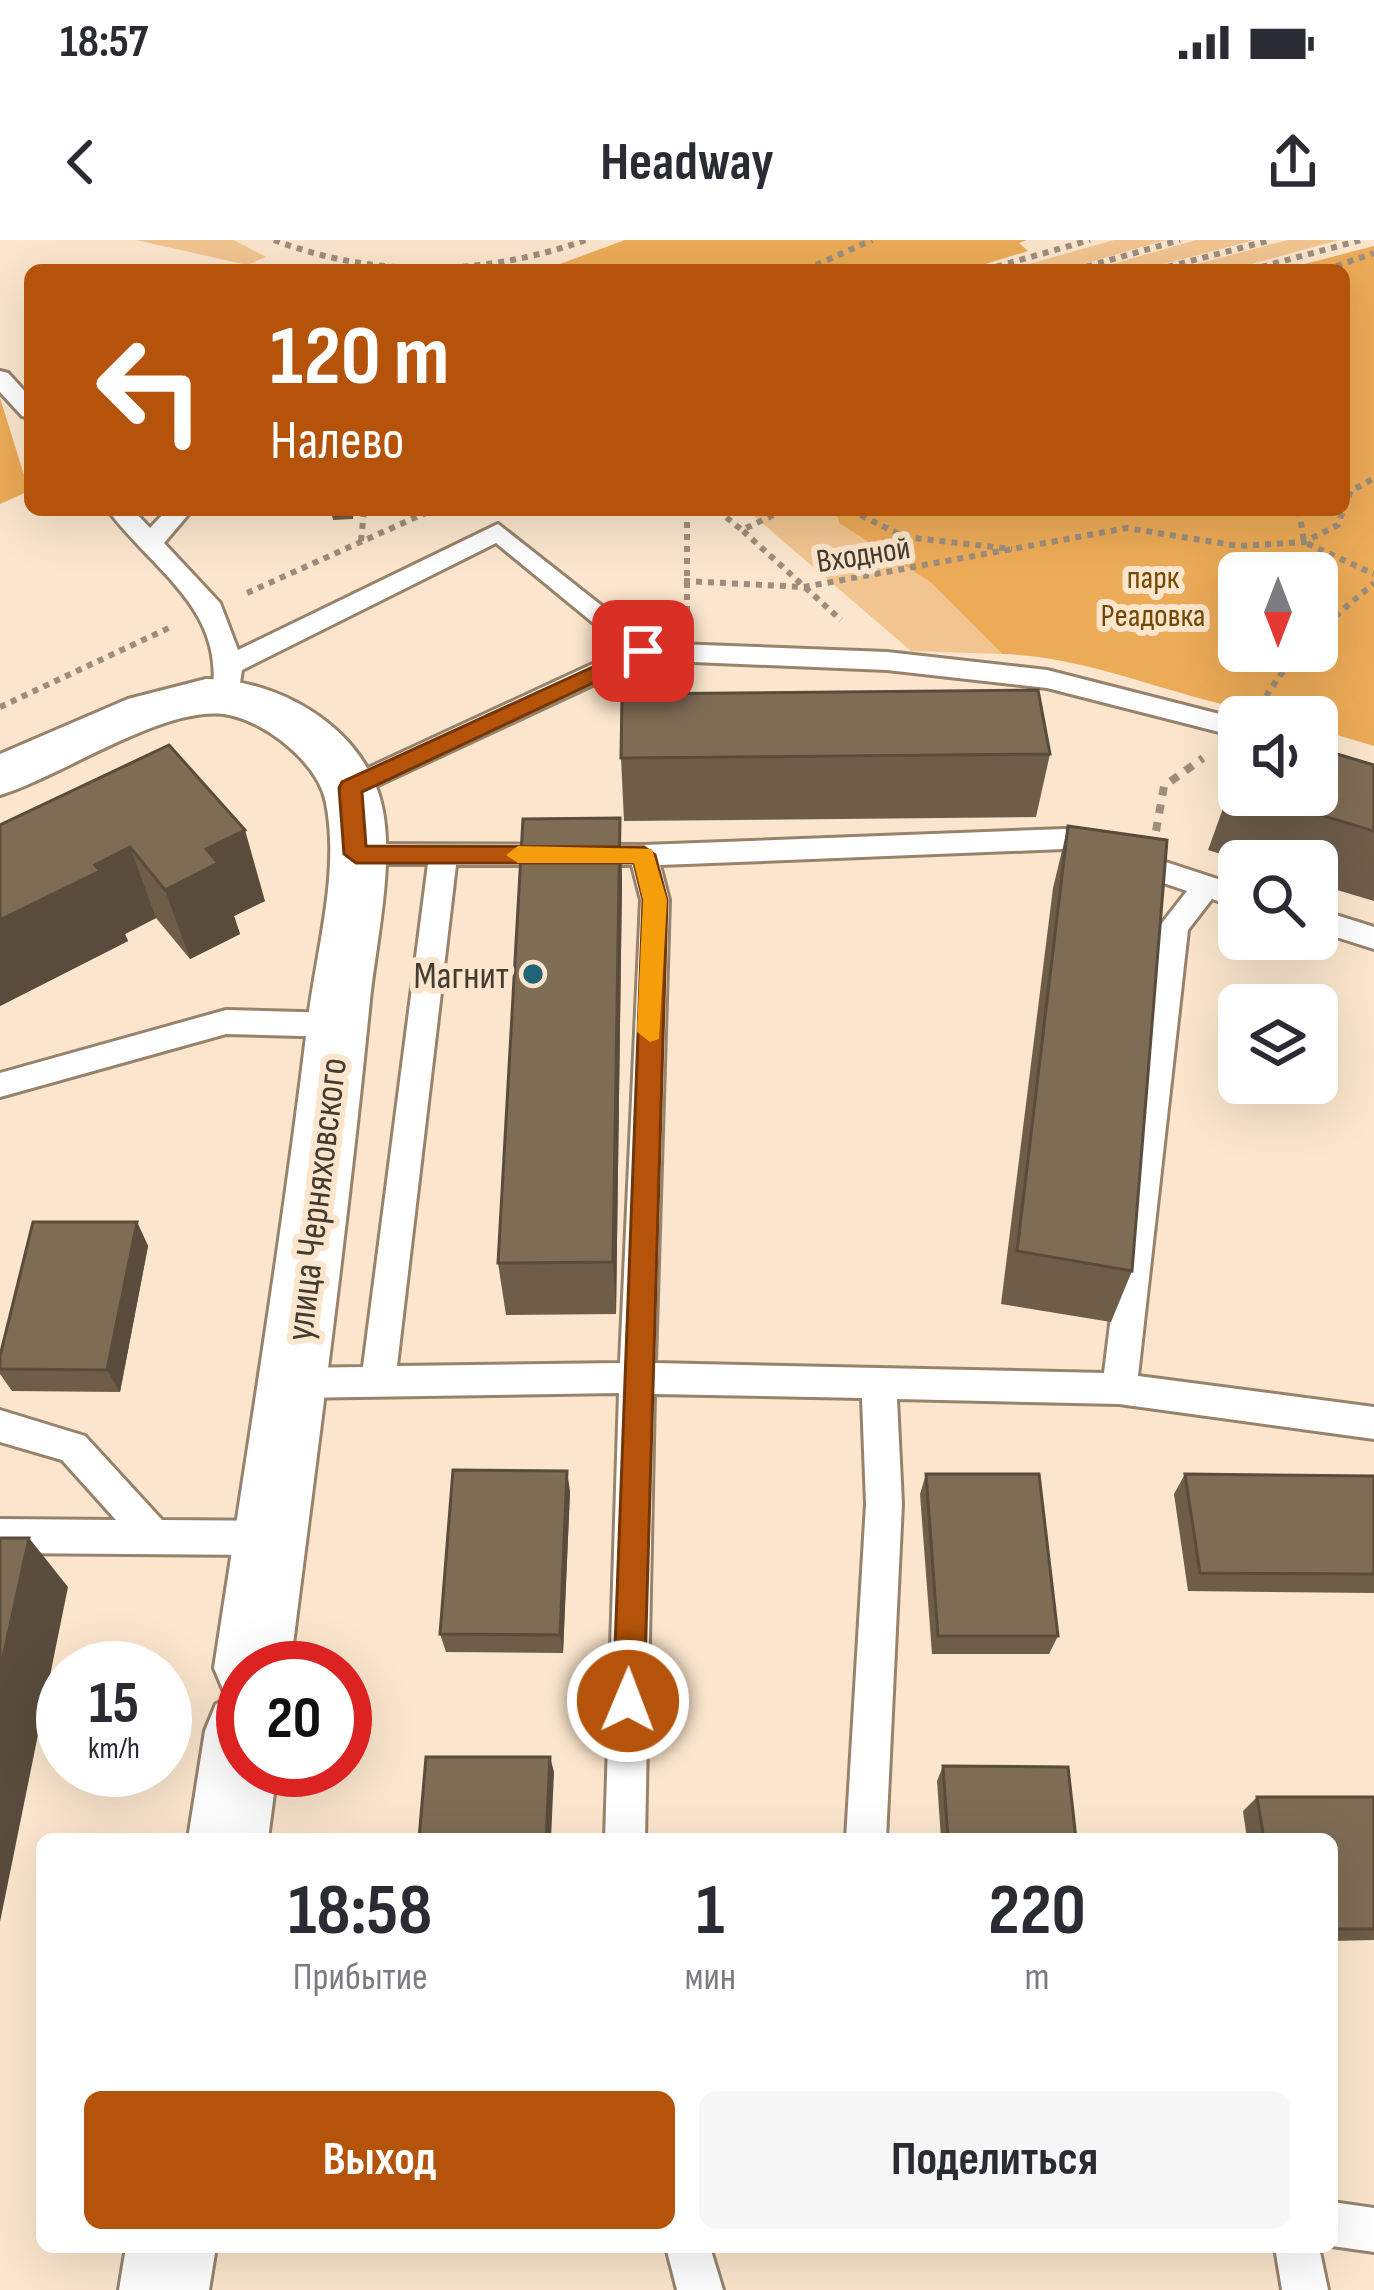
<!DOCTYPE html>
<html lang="ru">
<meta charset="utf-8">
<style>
body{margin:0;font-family:"Sofia Sans Condensed",sans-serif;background:#f7f7f7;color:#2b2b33;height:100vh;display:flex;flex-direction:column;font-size:45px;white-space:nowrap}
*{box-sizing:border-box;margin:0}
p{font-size:39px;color:#7c7c81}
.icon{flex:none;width:66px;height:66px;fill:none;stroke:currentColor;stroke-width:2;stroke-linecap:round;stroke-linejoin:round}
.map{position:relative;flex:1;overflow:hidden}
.panel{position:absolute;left:36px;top:1593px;width:1302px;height:420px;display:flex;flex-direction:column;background:#fff;border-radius:18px;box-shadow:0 12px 48px #0002}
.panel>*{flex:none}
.hud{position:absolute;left:24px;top:24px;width:1326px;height:252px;border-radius:18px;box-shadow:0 12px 48px #0002;background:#b45309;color:#fff;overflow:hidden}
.needle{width:78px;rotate:180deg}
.fabs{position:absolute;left:1218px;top:312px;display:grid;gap:24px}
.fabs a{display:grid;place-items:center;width:120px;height:120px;border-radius:18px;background:#fff;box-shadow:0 12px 48px #0002;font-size:60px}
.speed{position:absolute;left:36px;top:1401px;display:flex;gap:24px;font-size:60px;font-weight:700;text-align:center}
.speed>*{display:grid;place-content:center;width:156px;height:156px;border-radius:50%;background:#fff;box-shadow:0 12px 48px #0002;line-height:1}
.speed small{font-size:30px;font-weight:400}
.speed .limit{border:18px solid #d22;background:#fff;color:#111}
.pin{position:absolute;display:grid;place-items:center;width:102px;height:102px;color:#fff;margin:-51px;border-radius:24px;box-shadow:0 6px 18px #0006}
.me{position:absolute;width:132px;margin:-66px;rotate:1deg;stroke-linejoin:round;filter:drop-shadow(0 0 9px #0008)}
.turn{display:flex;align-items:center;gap:42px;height:252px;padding:0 48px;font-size:54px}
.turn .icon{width:156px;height:156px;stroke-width:2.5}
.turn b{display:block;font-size:84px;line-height:102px}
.eta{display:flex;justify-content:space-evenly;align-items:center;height:204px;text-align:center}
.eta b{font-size:72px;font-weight:700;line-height:84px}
.primary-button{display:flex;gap:24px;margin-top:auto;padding:24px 48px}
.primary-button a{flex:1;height:138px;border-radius:18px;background:#b45309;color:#fff;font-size:48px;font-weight:700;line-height:138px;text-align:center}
.primary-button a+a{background:#f7f7f7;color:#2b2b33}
.status{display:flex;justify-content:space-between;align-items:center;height:84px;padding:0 60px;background:#fff;direction:ltr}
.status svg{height:33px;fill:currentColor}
header{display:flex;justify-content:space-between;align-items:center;height:156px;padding:0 48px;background:#fff;font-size:54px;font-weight:700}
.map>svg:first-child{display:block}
</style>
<div class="status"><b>18:57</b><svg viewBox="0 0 49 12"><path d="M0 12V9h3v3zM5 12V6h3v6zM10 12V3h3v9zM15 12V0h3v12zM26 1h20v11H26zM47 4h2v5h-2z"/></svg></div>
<header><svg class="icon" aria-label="back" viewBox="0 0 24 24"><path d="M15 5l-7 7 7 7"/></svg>Headway<svg class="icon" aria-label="share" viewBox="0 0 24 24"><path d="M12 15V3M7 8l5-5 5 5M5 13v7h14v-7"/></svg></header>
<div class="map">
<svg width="1374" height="2050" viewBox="0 0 1374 2050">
<rect width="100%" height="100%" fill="#fbe5cc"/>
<g fill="#f2c590">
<polygon points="136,0 234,0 266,17 247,25"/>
<polygon points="1114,0 1166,0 1063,30 1008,30"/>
<polygon points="1196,0 1254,0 1142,30 1092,30"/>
<polygon points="1288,0 1339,0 1230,30 1174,30"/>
<polygon points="747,270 835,270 839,283 930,342 1002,414 911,411"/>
</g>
<g fill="#ecab57" fill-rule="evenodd">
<polygon points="625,0 1027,0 1019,3 1028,11 966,30 552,27"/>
<path d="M1374,6V506L1317,489V477C1209,477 1110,417 1002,414L930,342L839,283L835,270H1344V30H1282ZM1239,333H1317V411H1239Z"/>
<polygon points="0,158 29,251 0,264"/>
</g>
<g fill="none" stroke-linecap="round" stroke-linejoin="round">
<defs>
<g id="service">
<polygon points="0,131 8,133 30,157 30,178 22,176 0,152"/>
<path d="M108,270H133L150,288L167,270H192L164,303L220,363L238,410L498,284L649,403L887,412L1047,430L1239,479V497L1047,448L887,430L646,420L350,558L340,555L336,548L340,541L625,409L496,303L242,430L238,456L225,465L212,456C226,369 154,332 108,270Z"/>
<path d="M1065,589L1239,646V668L1212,659L1188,690L1138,1136L1374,1167V1199L1119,1164L897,1159L902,1264L886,1599H846L866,1264L862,1158L654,1154L645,1599H605L619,1153L291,1158L279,1154L274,1143L279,1132L291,1128L363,1127L428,624H356L342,614L356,604L644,605ZM1064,609L1187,651L1159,687L1104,1133L655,1123L669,660L660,625ZM456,625H632L641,660L620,1123L397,1126Z"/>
<polygon points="1317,669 1374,687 1374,709 1317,691"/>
<polygon points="226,770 338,773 349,777 353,785 349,793 338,797 226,794 0,857 0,833"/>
<polygon points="0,1170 85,1196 162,1280 270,1281 283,1286 288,1298 283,1310 270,1315 0,1313 0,1279 116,1280 62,1220 0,1202"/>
<polygon points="1332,1962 1374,1968 1374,2012 1332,2006"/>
<polygon points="666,2007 710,2007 723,2050 677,2050"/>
<polygon points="1275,2007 1319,2007 1328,2050 1282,2050"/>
</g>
<g id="tertiary">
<path d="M206,439C277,440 354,483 378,552C398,610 376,700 370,760C348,983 318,1206 290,1428H243V1530H277L268,1599H188L205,1491L216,1464L233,1457L225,1454L214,1428C247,1212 282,997 308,780C316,712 340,632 326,563C319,524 268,483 229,475C168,462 61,537 0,555V514L128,459Z"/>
<polygon points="126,2007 216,2007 209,2050 119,2050"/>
</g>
</defs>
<use href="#service" stroke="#97836c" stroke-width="6"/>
<use href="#tertiary" stroke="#97836c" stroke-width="6"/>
<g stroke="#9d8d7c" stroke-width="6" stroke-dasharray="6 6" stroke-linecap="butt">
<path d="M274,0C376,39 484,36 586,0"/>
<polyline points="805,30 872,0"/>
<polyline points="985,30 1090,0"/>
<polyline points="1075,30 1180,0"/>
<polyline points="1156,30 1271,0"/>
<polyline points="1250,30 1361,0"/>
<polyline points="1325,30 1374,13"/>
<polyline points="1344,268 1351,251 1374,238"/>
<polyline points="687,270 687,381"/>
<polyline points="717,270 742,290"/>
<polyline points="784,270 742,290 841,380"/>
<polyline points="850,270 905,297 1012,309"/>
<polyline points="1299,270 1304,302 1374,334"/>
<polyline points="361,301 364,270"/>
<polyline points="684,341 804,347 1127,288 1239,306 1304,302 1338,285 1343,270"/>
<polyline points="247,353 432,270"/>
<polyline points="1317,392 1374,343"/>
<polyline points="1259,466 1297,411"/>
<polyline points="0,467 173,386"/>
</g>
<polyline stroke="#9d8d7c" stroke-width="8" stroke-dasharray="9 9" stroke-linecap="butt" points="1156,591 1164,546 1203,518"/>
<use href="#service" fill="#fff" fill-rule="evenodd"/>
<use href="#tertiary" fill="#fff" fill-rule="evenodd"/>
</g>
<g fill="#6d5d49">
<polygon points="331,270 354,270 353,279 333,280"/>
<polygon points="169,505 265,661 234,676 240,694 190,719 156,678 125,694 128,701 0,766"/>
<polygon points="1050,514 1036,577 624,581 621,518"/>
<polygon points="1239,524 1239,555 1317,555 1374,525 1374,661 1317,644 1317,621 1243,621 1208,610"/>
<polygon points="620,578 622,640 616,1074 506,1075 498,1023"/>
<polygon points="1068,586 1132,1031 1111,1082 1001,1064 1053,648"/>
<polygon points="137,982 148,1006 120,1152 12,1151 0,1134 0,1116"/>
<polygon points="926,1234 1058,1396 1049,1414 932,1414 920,1254"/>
<polygon points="1185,1234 1374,1236 1374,1353 1188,1351 1174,1254"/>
<polygon points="570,1251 563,1413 446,1412 440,1394"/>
<polygon points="943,1526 1076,1599 941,1599 937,1541"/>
<polygon points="1257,1557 1374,1557 1374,1700 1332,1701 1332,1599 1247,1599 1243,1571"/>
</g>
<g fill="#594c3c">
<polygon points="620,578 622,640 616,1074 613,1022"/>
<polygon points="245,590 265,661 234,676 240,694 190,719 165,650 206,609"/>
<polygon points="130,607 156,678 125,694 128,701 0,766 0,680 95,625"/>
<polygon points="137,982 148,1006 120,1152 107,1130"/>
<polygon points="567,1231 570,1251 563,1413 560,1395"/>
<polygon points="29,1298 68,1347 0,1682 0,1431"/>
<polygon points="550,1517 554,1532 551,1599 546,1599"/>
</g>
<g fill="#7f6c55" stroke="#594c3c" stroke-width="3">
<polygon points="1038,450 1050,514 621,518 622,454"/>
<polygon points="169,505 245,590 206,609 218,623 165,650 130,607 95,625 100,631 0,680 0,585"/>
<polygon points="1317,508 1374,525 1374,591 1253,555 1317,555"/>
<polygon points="1239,524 1239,551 1229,548"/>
<polygon points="620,578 613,1022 498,1023 523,579"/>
<polygon points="1068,586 1167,600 1132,1031 1017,1011"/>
<polygon points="33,982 137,982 107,1130 0,1129 0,1116"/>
<polygon points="453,1230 567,1231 560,1395 440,1394"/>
<polygon points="926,1234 1039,1234 1058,1396 938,1396"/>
<polygon points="1185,1234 1374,1236 1374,1334 1200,1333"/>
<polygon points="0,1298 29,1298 0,1431"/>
<polygon points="426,1517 550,1517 546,1599 419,1599"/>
<polygon points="943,1526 1068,1527 1076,1599 948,1599"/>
<polygon points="1257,1557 1374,1557 1374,1689 1332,1689 1332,1599 1264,1599"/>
</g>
<polygon fill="#b45309" stroke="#753606" stroke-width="3" points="643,404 650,406 650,416 362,552 366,606 644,607 655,615 667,660 644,1461 640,1472 628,1476 617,1472 613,1461 643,660 634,623 356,623 344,614 339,548 342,542"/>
<polygon fill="#f59e0b" points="518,606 652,609 667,660 659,799 650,802 637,792 643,660 634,623 518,623 506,615"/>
<circle fill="#226477" stroke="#fbe5cc" stroke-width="4.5" cx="533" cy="734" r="12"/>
<g text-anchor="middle" stroke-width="12" stroke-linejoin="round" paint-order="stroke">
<g font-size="33" fill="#443b31" stroke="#fbe5cc">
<text transform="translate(863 313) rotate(-9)" y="12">Входной</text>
</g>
<g font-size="33" fill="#734903" stroke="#fbe5cc">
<text x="1153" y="348">парк<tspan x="1153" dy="38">Реадовка</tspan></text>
</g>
<g font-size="39" fill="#443b31" stroke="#fbe5cc" text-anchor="end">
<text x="509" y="748">Магнит</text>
</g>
<g font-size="39" fill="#443b31" stroke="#fbe5cc">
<text transform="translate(315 959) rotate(-83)" y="14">улица Черняховского</text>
</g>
</g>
</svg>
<div class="fabs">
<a><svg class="needle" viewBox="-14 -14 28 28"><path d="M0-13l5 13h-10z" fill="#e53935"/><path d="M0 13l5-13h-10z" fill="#7c7c81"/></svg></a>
<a><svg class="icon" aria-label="sound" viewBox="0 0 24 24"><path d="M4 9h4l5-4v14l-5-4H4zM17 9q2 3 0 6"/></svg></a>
<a><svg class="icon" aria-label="search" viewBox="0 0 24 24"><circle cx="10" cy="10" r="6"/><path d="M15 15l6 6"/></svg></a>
<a><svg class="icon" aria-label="layers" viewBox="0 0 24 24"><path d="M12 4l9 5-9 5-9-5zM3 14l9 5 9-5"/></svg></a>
</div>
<div class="speed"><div>15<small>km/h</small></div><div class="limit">20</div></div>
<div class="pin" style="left:643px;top:411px;background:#d93025"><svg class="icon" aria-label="arrive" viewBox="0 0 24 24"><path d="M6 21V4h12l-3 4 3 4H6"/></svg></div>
<svg class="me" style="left:628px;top:1461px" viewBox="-20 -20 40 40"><circle r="17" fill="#b45309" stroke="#fff" stroke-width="3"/><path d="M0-11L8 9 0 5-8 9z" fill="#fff"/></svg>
<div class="hud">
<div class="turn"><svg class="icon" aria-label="left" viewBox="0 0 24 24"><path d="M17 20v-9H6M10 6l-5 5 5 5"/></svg><div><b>120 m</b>Налево</div></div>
</div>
<section class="panel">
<div class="eta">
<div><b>18:58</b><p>Прибытие</p></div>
<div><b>1</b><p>мин</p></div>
<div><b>220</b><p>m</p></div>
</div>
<div class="primary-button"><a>Выход</a><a>Поделиться</a></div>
</section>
</div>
